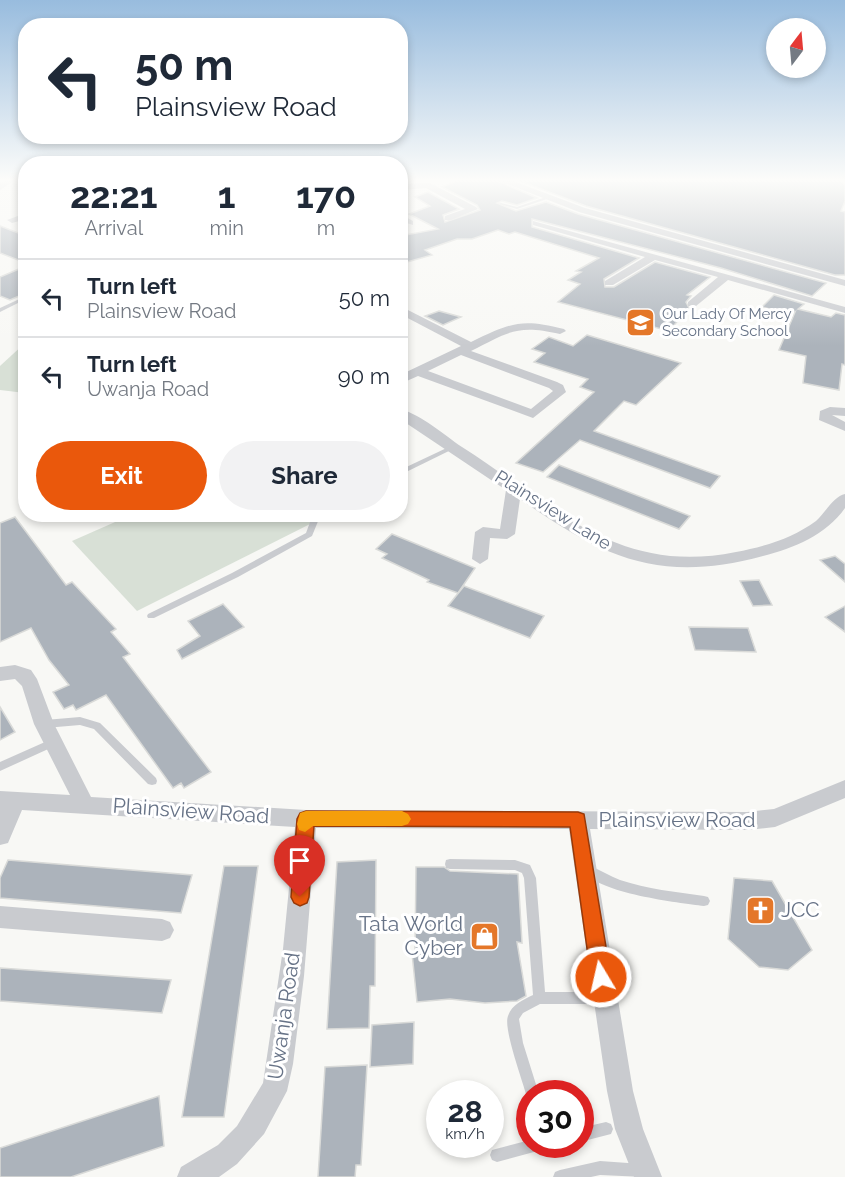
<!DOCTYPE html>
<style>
body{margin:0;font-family:Raleway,sans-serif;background:#f2f2f3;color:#1f2937;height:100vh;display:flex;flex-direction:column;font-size:22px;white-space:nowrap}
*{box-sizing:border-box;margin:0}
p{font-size:20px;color:#747a83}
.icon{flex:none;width:33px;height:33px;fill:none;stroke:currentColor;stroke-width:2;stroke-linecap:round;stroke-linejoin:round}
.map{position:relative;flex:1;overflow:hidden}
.side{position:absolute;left:18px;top:156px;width:390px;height:366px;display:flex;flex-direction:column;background:#fff;border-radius:24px;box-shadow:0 3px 9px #0003}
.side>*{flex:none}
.banner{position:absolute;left:18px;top:18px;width:390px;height:126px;border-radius:24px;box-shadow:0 3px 9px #0003;background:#fff;color:#1f2937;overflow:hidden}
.needle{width:39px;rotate:16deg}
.tools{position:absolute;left:766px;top:18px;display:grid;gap:12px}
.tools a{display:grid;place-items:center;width:60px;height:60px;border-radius:50%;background:#fff;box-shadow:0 3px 9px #0003;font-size:30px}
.speed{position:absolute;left:426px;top:1080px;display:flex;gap:12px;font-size:30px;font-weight:700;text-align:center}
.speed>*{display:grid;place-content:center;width:78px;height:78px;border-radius:50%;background:#fff;box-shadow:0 3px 9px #0003;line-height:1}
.speed small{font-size:15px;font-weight:400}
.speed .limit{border:9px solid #d22;background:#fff;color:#111}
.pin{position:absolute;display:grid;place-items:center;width:51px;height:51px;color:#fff;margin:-62px -26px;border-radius:50% 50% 50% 0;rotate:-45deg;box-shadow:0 0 6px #0007}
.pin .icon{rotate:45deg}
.me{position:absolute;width:66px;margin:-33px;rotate:351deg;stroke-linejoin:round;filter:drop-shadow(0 0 4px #0008)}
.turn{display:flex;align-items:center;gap:21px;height:126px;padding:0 18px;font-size:27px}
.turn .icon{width:78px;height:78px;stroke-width:2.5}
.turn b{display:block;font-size:42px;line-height:51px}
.eta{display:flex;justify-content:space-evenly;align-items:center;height:102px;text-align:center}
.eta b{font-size:36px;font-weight:700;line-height:42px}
.button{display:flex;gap:12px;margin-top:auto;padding:12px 18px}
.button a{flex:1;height:69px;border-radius:36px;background:#ea580c;color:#fff;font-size:24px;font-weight:700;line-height:69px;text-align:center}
.button a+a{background:#f2f2f3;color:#1f2937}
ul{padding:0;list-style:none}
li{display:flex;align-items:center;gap:18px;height:78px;padding:0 18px;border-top:2px solid #e0e1e3}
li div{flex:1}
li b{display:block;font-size:22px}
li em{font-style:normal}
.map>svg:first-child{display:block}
</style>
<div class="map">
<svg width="845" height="1177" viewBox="0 0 845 1177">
<rect width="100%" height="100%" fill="#f8f8f5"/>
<g fill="#d8e0d6">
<polygon points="25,343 25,393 0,390 0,366"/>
<polygon points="131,515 328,515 137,611 72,541"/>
</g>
<g fill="#acb3bb" stroke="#d9dad8" stroke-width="1.5">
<polygon points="456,181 498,181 537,198 517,205 502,201 497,203 516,211 546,202 578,214 826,283 812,296 721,268 532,219 532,227 639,258 604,279 605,287 614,287 655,262 710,277 687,295 691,296 686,302 689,308 669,331 558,302 580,284 568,280 581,272 576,271 599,258 515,232 509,234 498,230 472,239 457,239 425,250 432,255 400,264 400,236 438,229 409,214 430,206 415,197 428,192 459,209 443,215 445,222 480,210 477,205 442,187"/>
<polygon points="520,181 841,181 845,185 845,201 841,211 845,212 845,275 835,275 586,206"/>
<polygon points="0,226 26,236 26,263 0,253"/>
<polygon points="26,266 26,293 10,300 0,296 0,277"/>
<polygon points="774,295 804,304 798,309 831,317 836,313 845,315 845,365 842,364 839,390 803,383 806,356 779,350 795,312 791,315 762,307"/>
<polygon points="439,311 461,317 443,325 425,316"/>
<polygon points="587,335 681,363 636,405 624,401 594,431 720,476 710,488 580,440 543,472 516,463 594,392 580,387 588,379 534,362 545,353 532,349 549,337 573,346"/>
<polygon points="559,465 690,516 679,529 547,477"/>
<polygon points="15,517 66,585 72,582 116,629 111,632 130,654 123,657 211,772 184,788 181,783 173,788 106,695 76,710 73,705 64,709 53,692 69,685 49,660 31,628 0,642 0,523"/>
<polygon points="392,534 475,568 458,593 427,582 429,580 382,558 387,554 376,549"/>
<polygon points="835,556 845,564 845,582 820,560"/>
<polygon points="759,580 772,605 753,606 740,581"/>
<polygon points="464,586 544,616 530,638 448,606"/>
<polygon points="223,604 244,627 182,659 177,650 200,636 188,621"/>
<polygon points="845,606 845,632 825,617"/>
<polygon points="689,627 748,628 756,652 695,650"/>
<polygon points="0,707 15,732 0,740"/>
<polygon points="8,860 192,875 181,913 0,898 0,878"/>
<polygon points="376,860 375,986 370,986 369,1028 327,1029 337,862"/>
<polygon points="224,866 258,866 224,1117 182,1117"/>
<polygon points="416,867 444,867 450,871 518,874 522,943 517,942 526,996 517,1001 485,1003 450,999 417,1002 412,953 415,953"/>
<polygon points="734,878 772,881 812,950 788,970 759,967 728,939"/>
<polygon points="0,968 171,980 162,1013 0,1001"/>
<polygon points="414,1022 413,1064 370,1067 372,1025"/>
<polygon points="367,1065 361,1165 356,1165 355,1177 318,1177 325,1067"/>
<polygon points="159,1096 164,1146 71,1177 0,1177 0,1148"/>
</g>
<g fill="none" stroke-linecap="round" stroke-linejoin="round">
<g fill="#c9cbcf" fill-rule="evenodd">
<polygon points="546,197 550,198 517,209 499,204 501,203 517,207"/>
<polygon points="26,296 26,299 0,312 0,308"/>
<polygon points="453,445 455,446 455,448 400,475 400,470"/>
<polygon points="313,514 321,514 312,536 238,577 154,618 148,618 147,616 148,614 232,573 306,533"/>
<polygon points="80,717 100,723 156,778 157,781 156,784 152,785 148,784 94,729 80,725 45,728 42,727 40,724 42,721 45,720"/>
<polygon points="54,738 57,739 59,742 57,745 0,771 0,762"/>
<path d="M450,859L515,860L530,865L536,878L545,992H603L607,994L609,998L607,1002L603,1004H540L523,1013L519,1019L523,1043L539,1094H530V1099L526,1094C522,1079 503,1028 508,1016C512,1004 523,1000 533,995L524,878L522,873L515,870L450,869L446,868L445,864L446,860Z"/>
<path d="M590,866C600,870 610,876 620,880C647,889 676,892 704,896L708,897L710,901L708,905L704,906C679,903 597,893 584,871L586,867Z"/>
<polygon points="606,1122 611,1124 613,1129 611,1134 580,1142 580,1128"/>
<polygon points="530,1140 530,1144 547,1144 545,1149 497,1162 492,1160 490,1155 492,1150"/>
<polygon points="600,1161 642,1164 647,1166 649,1171 647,1176 644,1177 600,1175 591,1177 553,1177 555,1172 560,1170"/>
</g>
<g fill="#c9cbcf" fill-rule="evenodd">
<polygon points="4,181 14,181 0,190 0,183"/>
<polygon points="500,181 513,181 585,208 845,280 845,286 579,212"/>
<polygon points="430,183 476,207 478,209 451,220 445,220 445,216 465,209 426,188 400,190 400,184"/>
<polygon points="26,213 26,219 12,223 7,220"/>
<polygon points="400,214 413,221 413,225 400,221"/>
<polygon points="533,221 845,307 845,313 728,280 696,306 688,306 688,302 718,277 655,260 613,285 605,285 605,281 645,257 533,225"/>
<path d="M400,306L471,342C511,323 520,318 564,329L566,331L560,334C517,324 509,332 471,351L557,382L563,385L566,392L533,418L418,376L400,384V375L461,346L400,314ZM461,355L549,388L553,391L531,409L428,371Z"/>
<polygon points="830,407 845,408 845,416 832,415 845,422 845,431 819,420 820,411"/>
<path d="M400,409C422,415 444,435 462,447C554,506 618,576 736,552C764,547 793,538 816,521C825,513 834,496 845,494V508C826,535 794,548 763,556C660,584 604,558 520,499L515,534L507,539L490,538L488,559L480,564L472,559L475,532L483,527L500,529L506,490L400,419Z"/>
<polygon points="15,665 31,670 37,679 54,724 91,797 306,810 747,812 774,809 845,780 845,798 775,827 747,830 590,829 633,1091 643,1129 662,1177 634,1177 615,1129 607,1091 569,829 316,828 304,976 293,1064 287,1091 264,1134 237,1164 219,1177 177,1177 181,1167 218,1145 237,1126 263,1083 283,949 295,827 22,810 8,843 0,845 0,791 70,795 34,724 22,686 15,679 0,681 0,667"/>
<polygon points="0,906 162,919 170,922 174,930 170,938 162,941 0,928"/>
</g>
</g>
<linearGradient id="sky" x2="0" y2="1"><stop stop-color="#98bcde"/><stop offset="0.52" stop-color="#fcfcfa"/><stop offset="1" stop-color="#fcfcfa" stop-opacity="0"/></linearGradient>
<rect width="845" height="346" fill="url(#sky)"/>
<polygon fill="#ea580c" stroke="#983908" stroke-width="1.5" points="306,811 578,812 584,814 611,977 608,984 601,987 594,984 591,977 570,827 314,826 309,897 307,903 300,906 294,903 291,897 297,819 300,813"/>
<polygon fill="#f59e0b" points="306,811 402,811 408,814 411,819 408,824 402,826 313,826 305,832 299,830 297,824 300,813"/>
<defs>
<symbol id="school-square" viewBox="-11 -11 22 22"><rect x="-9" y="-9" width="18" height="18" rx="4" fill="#e47729" stroke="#fff"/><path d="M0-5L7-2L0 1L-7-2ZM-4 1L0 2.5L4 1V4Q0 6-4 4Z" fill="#fff"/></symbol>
<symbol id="church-square" viewBox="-11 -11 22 22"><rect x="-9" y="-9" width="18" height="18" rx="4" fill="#e47729" stroke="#fff"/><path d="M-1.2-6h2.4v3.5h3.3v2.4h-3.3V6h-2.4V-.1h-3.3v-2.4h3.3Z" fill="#fff"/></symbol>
<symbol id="shop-square" viewBox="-11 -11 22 22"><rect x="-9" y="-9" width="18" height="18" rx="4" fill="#e47729" stroke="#fff"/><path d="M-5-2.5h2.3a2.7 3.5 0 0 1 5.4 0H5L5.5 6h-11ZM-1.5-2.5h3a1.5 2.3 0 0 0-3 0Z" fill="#fff"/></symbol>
</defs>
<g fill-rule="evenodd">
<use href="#school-square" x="624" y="306" width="33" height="33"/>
<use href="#church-square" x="744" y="894" width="33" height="33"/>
<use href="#shop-square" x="468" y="920" width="33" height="33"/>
</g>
<g text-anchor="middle" stroke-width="6" stroke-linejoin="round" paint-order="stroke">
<g font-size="15" fill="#677387" stroke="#fff" text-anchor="start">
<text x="662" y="319">Our Lady Of Mercy<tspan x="662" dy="17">Secondary School</tspan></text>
</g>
<g font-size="18" fill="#677387" stroke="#fff">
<text transform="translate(553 510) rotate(32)" y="6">Plainsview Lane</text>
</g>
<g font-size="21" fill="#677387" stroke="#fff">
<text transform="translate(191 811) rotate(4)" y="7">Plainsview Road</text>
<text x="677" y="827">Plainsview Road</text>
<text transform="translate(284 1016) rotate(-82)" y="7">Uwanja Road</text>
</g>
<g font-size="21" fill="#677387" stroke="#fff" text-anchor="start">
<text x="781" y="917">JCC</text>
<text x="463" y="931" text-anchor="end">Tata World<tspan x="463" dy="24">Cyber</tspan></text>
</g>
</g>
</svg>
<div class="tools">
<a><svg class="needle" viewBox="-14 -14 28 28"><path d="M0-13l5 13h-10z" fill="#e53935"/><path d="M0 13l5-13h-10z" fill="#747a83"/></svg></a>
</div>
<div class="speed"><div>28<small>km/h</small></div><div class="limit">30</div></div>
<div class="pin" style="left:300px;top:897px;background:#d93025"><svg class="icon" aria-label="arrive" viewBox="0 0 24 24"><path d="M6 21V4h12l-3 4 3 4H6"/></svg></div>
<svg class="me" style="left:601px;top:977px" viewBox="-20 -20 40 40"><circle r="17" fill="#ea580c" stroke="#fff" stroke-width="3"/><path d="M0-11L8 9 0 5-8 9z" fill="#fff"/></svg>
<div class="banner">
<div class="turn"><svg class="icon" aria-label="left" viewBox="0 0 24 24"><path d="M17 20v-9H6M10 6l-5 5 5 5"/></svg><div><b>50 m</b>Plainsview Road</div></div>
</div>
<section class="side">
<div class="eta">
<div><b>22:21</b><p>Arrival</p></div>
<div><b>1</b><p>min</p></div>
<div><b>170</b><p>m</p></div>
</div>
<ul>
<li><svg class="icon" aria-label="left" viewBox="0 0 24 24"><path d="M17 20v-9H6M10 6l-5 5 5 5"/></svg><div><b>Turn left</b><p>Plainsview Road</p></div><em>50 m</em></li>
<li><svg class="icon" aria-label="left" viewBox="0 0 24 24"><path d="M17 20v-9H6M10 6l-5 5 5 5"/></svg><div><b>Turn left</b><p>Uwanja Road</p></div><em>90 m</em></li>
</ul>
<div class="button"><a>Exit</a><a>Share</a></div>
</section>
</div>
